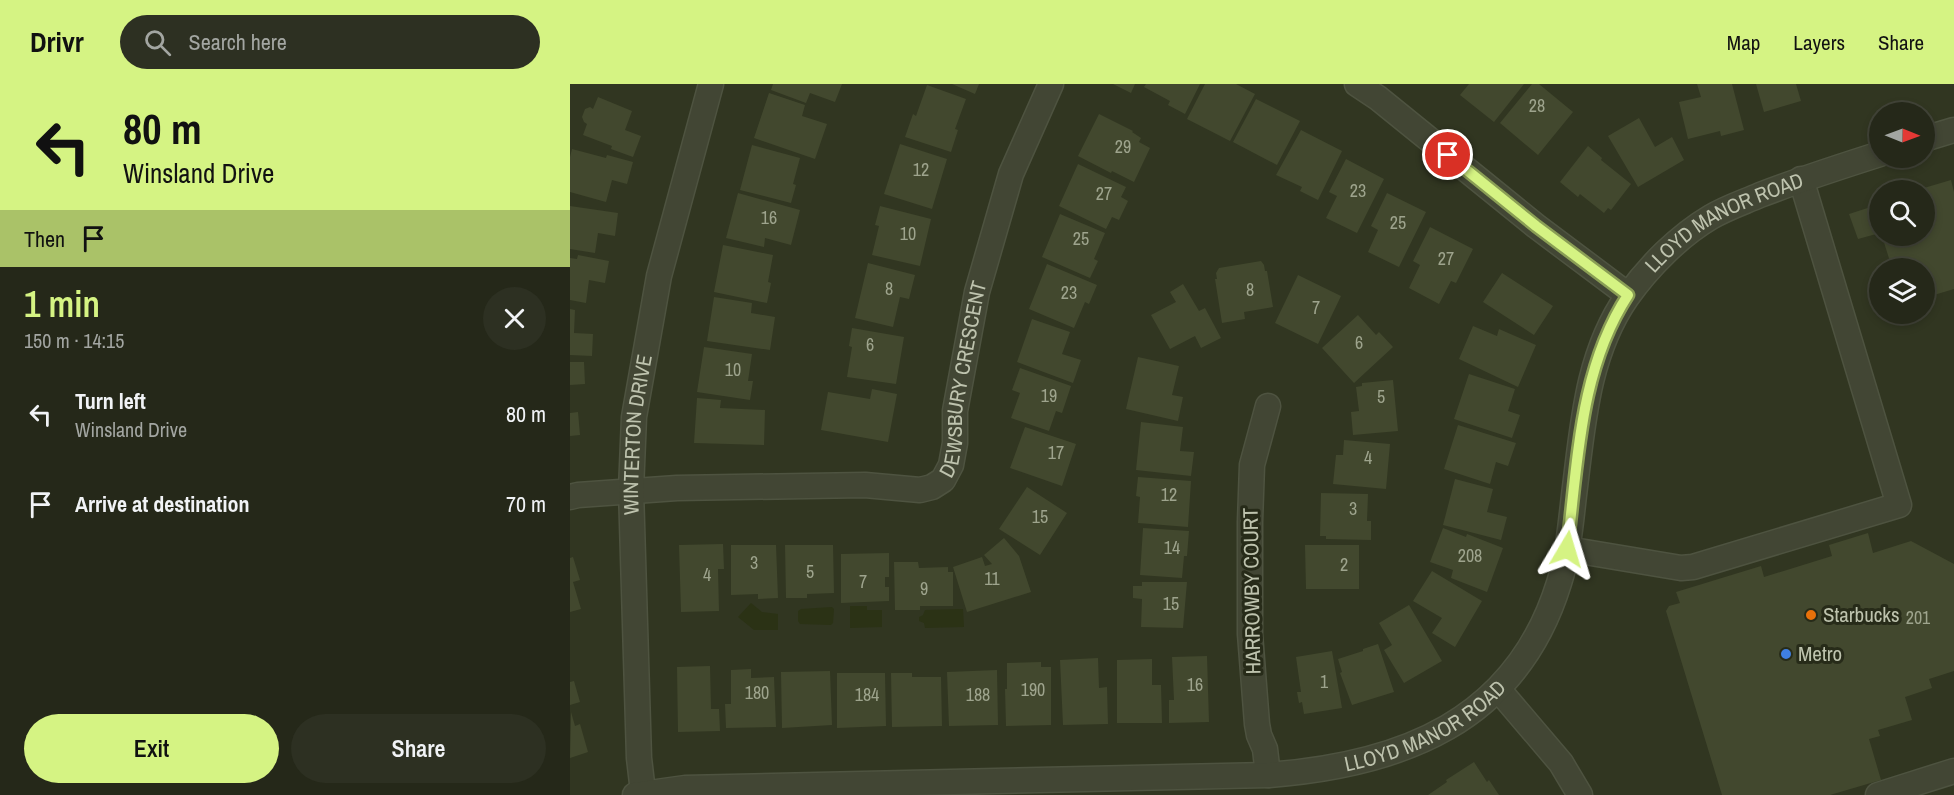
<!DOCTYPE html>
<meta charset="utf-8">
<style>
body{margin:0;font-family:"Archivo Narrow",sans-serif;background:#2d3022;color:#f1f3f6;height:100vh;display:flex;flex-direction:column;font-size:22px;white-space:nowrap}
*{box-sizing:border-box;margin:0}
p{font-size:20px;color:#a3a6a2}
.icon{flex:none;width:33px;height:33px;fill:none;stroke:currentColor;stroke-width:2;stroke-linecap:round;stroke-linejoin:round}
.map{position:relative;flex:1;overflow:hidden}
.side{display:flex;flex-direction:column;background:#252819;width:570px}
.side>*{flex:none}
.banner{background:#d5f383;color:#111;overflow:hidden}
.needle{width:39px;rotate:91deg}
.tools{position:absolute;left:1299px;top:18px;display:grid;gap:12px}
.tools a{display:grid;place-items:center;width:66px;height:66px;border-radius:50%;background:#252819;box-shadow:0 3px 9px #0003,0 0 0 2px #424438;font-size:30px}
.pin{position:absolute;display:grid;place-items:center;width:51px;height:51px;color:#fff;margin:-26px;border:3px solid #fff;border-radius:50%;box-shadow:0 2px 6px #0007}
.me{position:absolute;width:66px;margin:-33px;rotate:7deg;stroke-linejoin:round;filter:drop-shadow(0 0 4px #0008)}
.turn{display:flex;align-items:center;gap:21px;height:126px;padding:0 24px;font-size:27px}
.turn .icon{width:78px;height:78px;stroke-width:2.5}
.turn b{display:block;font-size:42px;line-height:51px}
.then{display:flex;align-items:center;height:57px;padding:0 24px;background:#0003;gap:12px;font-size:22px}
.round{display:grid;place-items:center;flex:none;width:63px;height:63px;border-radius:32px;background:#2d3022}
.overview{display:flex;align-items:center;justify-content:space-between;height:102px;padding:0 24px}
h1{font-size:36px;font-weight:600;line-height:45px;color:#d5f383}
.action{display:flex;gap:12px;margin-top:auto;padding:12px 24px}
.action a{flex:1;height:69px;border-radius:36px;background:#d5f383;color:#111;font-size:24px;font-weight:600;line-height:69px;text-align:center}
.action a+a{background:#2d3022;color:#f1f3f6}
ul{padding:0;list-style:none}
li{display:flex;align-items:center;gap:18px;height:90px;padding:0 24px}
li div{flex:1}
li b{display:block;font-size:22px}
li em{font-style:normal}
header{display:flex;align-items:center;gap:36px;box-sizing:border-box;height:84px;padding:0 30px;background:#d5f383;color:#111}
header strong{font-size:28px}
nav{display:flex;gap:33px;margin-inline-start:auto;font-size:21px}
.search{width:420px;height:54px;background:#2d3022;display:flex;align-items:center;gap:15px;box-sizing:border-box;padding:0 21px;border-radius:33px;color:#a3a6a2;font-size:22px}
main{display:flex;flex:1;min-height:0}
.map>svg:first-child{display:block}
</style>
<header>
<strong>Drivr</strong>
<div class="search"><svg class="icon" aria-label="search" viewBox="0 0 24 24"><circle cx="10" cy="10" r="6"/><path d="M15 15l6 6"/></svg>Search here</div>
<nav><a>Map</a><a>Layers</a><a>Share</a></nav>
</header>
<main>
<section class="side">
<div class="banner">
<div class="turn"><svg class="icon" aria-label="left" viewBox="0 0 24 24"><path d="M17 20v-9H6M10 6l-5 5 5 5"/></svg><div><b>80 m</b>Winsland Drive</div></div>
<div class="then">Then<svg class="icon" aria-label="arrive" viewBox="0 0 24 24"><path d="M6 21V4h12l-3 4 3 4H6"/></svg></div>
</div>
<div class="overview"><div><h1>1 min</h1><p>150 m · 14:15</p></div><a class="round"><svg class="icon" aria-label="close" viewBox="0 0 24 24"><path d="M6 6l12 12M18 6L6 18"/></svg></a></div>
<ul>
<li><svg class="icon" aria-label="left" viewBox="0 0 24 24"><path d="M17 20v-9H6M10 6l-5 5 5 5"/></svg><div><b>Turn left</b><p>Winsland Drive</p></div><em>80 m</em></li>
<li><svg class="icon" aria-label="arrive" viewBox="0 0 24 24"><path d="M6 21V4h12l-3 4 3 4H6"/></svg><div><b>Arrive at destination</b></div><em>70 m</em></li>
</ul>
<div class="action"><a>Exit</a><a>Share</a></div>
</section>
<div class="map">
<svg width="1384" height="711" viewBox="0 0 1384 711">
<rect width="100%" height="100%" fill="#313621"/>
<g fill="#2b3215">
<polygon points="181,519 192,528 208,530 208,546 184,546 168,533"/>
<polygon points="280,522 297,522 297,526 312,526 312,543 280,544"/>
<polygon points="262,523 264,525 263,539 261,541 230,540 228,537 228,527 231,525"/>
<polygon points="393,525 394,543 355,544 354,539 349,537 349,533 353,531 355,526"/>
</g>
<g fill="#42482e">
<polygon points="203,0 272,0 265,18 240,9 236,19 201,6"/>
<polygon points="382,0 409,0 405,10"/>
<polygon points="543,0 565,0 561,9"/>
<polygon points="576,0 630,0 615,30 598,21 600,17 574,3"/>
<polygon points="635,0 666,0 685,10 660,57 617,35"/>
<polygon points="899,0 954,0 924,38 890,11"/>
<polygon points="962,0 969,0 1003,28 968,71 930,39"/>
<polygon points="1127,0 1162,0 1174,46 1151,52 1150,47 1118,55 1109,18 1131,13"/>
<polygon points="1186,0 1226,0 1231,17 1194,28"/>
<polygon points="357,1 396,15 385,45 388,46 381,68 335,53 343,30 346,32"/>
<polygon points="199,9 235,21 232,32 257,40 245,75 184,54"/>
<polygon points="28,13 62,27 55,46 71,52 63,73 41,65 42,62 13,51 17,40 14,38 12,33 15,25 20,23 23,25"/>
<polygon points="686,15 730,37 707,81 663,58"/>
<polygon points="529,30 563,47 562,48 571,54 569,58 580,64 564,98 542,87 541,89 508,72"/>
<polygon points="1069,34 1085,63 1102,53 1114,76 1068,103 1038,52"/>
<polygon points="731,46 772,67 748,116 730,107 732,103 706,91"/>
<polygon points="330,60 377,75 362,125 314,110"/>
<polygon points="182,61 230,74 223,100 226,101 221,119 170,106"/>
<polygon points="1018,62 1032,74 1031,76 1061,100 1041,126 1038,124 1034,129 1010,110 1008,113 990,98"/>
<polygon points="2,65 36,74 37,71 63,78 57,100 42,96 36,118 0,108 0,73"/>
<polygon points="776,75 814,95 787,149 756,134 767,112 759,108"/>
<polygon points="508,80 556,103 551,113 558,117 549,136 542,133 536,145 489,122"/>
<polygon points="1381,96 1384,108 1384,205 1354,214 1354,184 1322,184 1312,152 1354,152 1354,104"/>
<polygon points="168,109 230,126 221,161 195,154 194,163 156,154"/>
<polygon points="817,109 856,128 829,183 798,168 808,146 801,142"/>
<polygon points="1310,120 1310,149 1288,155 1279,130"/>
<polygon points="0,122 48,129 45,152 28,149 25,169 0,165"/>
<polygon points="310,122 361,135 350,182 302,171 309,142 305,141"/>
<polygon points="490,130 535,149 524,175 528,177 520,194 472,173"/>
<polygon points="860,143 903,165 886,199 881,197 869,220 839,204 850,181 843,177"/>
<polygon points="153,161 203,171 198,198 201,199 197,219 144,208"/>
<polygon points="8,171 39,177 35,199 19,196 16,219 0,216 0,174 7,175"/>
<polygon points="691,177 694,181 695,187 697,187 703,223 674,228 675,235 652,239 645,195 647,195 646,189 649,184"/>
<polygon points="298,179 345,191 339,215 330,213 323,243 285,234"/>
<polygon points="477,180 527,201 519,220 515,218 504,244 459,225"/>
<polygon points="932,189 983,222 964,251 913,218"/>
<polygon points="728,191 771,212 748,260 705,239"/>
<polygon points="613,200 629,227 635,224 651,254 631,264 625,252 600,265 581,231 606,218 600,208"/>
<polygon points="144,213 182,219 181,229 205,233 200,266 137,257"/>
<polygon points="0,225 5,226 4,249 23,250 22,272 0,271"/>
<polygon points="788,231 806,251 809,248 823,263 784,299 752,264"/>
<polygon points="462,235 500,248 492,270 511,276 503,299 447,278"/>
<polygon points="903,242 927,252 929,245 966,261 948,303 889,275"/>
<polygon points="282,244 334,253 326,300 277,293 282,263 279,262"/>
<polygon points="134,263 182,270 178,297 183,297 180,316 127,308"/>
<polygon points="568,273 609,282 602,311 613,313 608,337 556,325"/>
<polygon points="0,278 14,278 15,300 0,301"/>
<polygon points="450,284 501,302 492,329 486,327 479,347 441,334 450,309 442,306"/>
<polygon points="899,290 945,305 938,327 950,331 942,354 884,335"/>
<polygon points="823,296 828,347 783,351 781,328 789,327 786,303 792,302 792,299"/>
<polygon points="302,305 327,310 318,358 251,346 258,308 300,315"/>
<polygon points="127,314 151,316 150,324 195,326 194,361 124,359"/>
<polygon points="8,328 10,351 0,352 0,329"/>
<polygon points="571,338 613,343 610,367 624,368 621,392 566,386"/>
<polygon points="888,341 946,359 938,382 926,378 920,400 874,385"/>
<polygon points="455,343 506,360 492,402 440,384"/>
<polygon points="774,356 820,360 816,405 763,400 766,371 773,371"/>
<polygon points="568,393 621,397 618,443 568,439 570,413 566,412"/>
<polygon points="885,395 923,405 917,428 937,433 931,456 873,441"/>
<polygon points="457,403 497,429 470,471 429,445"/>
<polygon points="751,409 798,410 797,437 801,437 801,456 756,455 756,452 750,452"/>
<polygon points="573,444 619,447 617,472 614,472 612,494 570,491"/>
<polygon points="873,444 896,453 897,450 933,464 917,508 881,494 883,486 860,478"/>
<polygon points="1298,449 1303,469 1341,457 1384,480 1384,587 1359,595 1362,604 1335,613 1342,636 1308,646 1310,652 1299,655 1311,696 1260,711 1152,711 1096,527 1099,522 1110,519 1106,508 1191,482 1194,493 1262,472 1259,461"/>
<polygon points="434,454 449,472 461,508 397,528 383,483 412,473 415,482 422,480 414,471"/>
<polygon points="153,460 154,485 148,485 149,527 111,528 109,461"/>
<polygon points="161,461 206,461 208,514 188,515 188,510 161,511"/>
<polygon points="215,461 263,461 264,509 237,510 237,514 216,514"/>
<polygon points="735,461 789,461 789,505 736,505"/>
<polygon points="319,469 319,493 315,493 315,503 319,503 319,517 271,519 271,470"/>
<polygon points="3,473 10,496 3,498 11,525 0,528 0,474"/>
<polygon points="324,478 348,478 349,484 378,483 378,488 383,488 383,522 350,522 350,526 325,526"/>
<polygon points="862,487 912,517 885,563 862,549 872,534 843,517"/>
<polygon points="572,498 617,498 613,544 571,543 572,515 563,514 563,502 572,502"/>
<polygon points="839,521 872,577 834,599 814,566 822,561 809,539"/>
<polygon points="808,560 824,608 782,621 770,589 772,588 768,575 793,567 793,565"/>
<polygon points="762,567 772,624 734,630 732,618 729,619 727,608 731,608 726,573"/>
<polygon points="637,572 639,638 599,639 599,616 604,616 602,573"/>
<polygon points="528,574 529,604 537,603 538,640 493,641 490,576"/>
<polygon points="582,575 582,601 591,601 592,639 547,639 547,576"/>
<polygon points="471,578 471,583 481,583 481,641 436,642 435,605 437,605 437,579"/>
<polygon points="140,582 141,625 149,625 150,647 108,648 107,583"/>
<polygon points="181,585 181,594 204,593 206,643 156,644 155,620 161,620 161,586"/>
<polygon points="427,586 428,641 379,642 377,588"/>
<polygon points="260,587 262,641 212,644 211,588"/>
<polygon points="267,589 315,589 316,642 267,644"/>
<polygon points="321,589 342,589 342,593 371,593 372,642 322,643"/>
<polygon points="4,597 10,618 0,621 0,598"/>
<polygon points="1,628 5,642 10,640 18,668 0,674"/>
<polygon points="904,678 917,698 919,696 929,711 858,711 877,698 876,696"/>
</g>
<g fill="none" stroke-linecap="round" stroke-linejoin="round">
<defs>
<g id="minor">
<polyline points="787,0 808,14 966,142 1058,211"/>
<polyline points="1354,55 1384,46"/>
<path id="s1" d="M0,413L8,411L107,404L295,401L350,406L362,403L373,396L381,381L385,359V327L407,208L441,90L481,0"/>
<polyline points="997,465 1111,484 1123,483 1329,421 1231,95"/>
<polyline points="928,605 991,679 1010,711"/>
<polyline points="698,691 695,665 689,651 687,640 680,550 680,438 682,381 698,322"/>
<path id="s2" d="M73,708L69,674L61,406L64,333L89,192L141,0"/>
<path id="s3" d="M65,711L115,704L698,691C831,681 946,638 989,499C999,468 1001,435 1005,403C1013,338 1018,269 1057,213C1079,182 1109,152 1141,133C1156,124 1174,118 1190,111C1229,96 1269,83 1310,70"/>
<polyline points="1308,711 1384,687"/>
</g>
</defs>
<use href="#minor" stroke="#4e5340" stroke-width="27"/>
<use href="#minor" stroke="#424634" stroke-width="24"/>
</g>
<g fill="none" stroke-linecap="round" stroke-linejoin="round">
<defs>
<path id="route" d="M878,71L966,142L1058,211C1009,286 1008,379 997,465"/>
</defs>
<use href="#route" stroke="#8a9e55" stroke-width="15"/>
<use href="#route" stroke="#d5f383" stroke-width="10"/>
</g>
<circle fill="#e8710a" stroke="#272b19" stroke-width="2" cx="1241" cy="531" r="6"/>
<circle fill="#3f7fe0" stroke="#272b19" stroke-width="2" cx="1216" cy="570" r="6"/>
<g text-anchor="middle" stroke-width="6" stroke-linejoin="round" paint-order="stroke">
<g font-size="18" fill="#9ea48d">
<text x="967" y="28">28</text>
<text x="553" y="69">29</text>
<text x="351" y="92">12</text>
<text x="788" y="113">23</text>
<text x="534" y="116">27</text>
<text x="199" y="140">16</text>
<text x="828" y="145">25</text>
<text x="338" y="156">10</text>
<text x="511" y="161">25</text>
<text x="876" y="181">27</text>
<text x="319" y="211">8</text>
<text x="680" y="212">8</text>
<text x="499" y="215">23</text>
<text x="746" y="230">7</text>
<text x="789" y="265">6</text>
<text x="300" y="267">6</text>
<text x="163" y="292">10</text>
<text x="479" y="318">19</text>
<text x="811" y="319">5</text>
<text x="486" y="375">17</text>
<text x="798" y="380">4</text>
<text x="599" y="417">12</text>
<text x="783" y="431">3</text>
<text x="470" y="439">15</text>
<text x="602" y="470">14</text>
<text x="900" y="478">208</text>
<text x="184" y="485">3</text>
<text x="774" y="487">2</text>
<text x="240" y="494">5</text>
<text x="137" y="497">4</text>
<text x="422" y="501">11</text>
<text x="293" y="504">7</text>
<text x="354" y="511">9</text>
<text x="601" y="526">15</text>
<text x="1348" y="540">201</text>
<text x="754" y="604">1</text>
<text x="625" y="607">16</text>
<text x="463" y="612">190</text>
<text x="187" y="615">180</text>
<text x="297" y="617">184</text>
<text x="408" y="617">188</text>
</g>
<g font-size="21" fill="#bec3ae" stroke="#272b19">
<text dy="7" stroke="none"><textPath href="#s3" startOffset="1430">LLOYD MANOR ROAD</textPath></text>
<text dy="7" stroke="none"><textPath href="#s1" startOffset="480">DEWSBURY CRESCENT</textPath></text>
<text dy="7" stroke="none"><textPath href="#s2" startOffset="358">WINTERTON DRIVE</textPath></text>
<text transform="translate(682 507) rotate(-91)" y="7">HARROWBY COURT</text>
<text dy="7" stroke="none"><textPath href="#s3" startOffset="801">LLOYD MANOR ROAD</textPath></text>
</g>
<g font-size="21" fill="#bec3ae" stroke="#272b19" text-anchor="start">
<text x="1253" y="538">Starbucks</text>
<text x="1228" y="577">Metro</text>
</g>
</g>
</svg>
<div class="tools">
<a><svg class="needle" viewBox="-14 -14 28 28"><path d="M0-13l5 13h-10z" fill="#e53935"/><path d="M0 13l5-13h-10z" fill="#a3a6a2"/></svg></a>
<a><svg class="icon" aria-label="search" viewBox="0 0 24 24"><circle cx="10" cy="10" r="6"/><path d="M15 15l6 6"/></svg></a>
<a><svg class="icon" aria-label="layers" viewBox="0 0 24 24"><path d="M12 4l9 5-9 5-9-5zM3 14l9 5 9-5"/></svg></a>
</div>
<div class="pin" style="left:878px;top:71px;background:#d93025"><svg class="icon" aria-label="arrive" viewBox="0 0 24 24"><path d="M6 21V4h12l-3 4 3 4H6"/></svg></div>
<svg class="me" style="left:997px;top:465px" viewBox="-20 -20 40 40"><path d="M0-17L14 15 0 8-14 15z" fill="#d5f383" stroke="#fff" stroke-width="4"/></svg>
</div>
</main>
